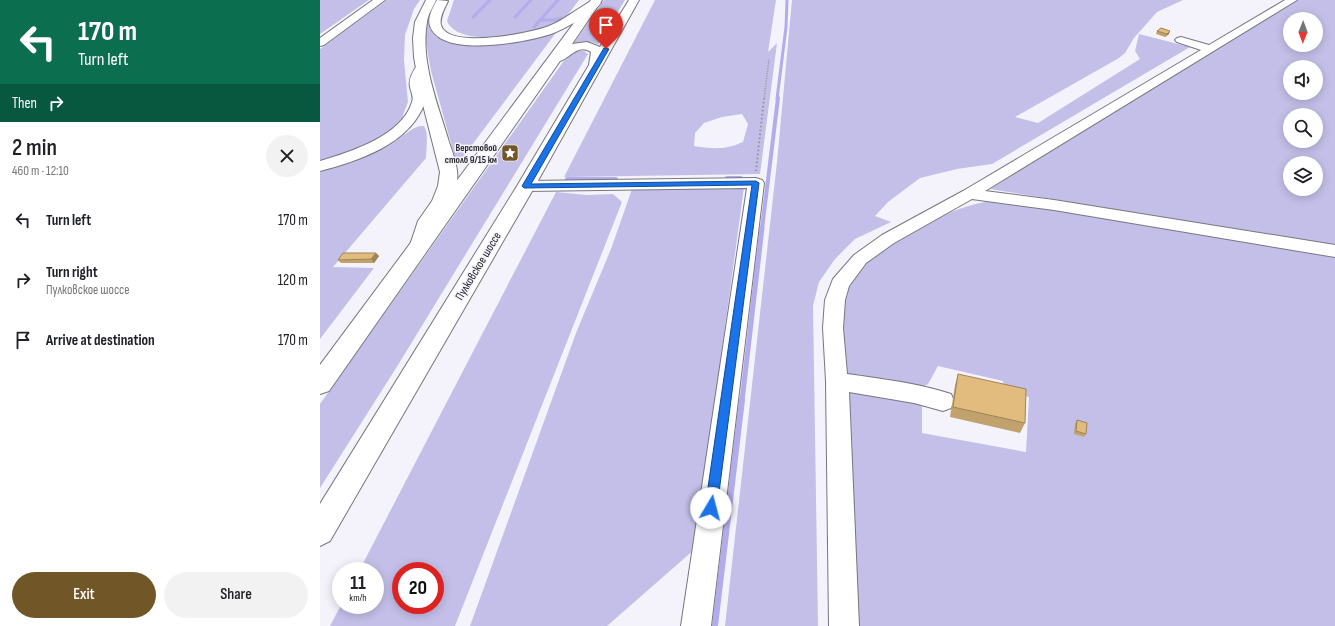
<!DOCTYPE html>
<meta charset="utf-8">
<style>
body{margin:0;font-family:"Sofia Sans Condensed",sans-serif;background:#f2f2f2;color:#202124;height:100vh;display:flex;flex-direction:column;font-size:15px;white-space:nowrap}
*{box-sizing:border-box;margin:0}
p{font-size:13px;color:#757577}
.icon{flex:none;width:22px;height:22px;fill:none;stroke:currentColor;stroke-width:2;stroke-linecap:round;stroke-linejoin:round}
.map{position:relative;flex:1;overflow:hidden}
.drawer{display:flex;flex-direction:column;background:#fff;width:320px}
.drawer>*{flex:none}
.top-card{background:#0b6e4f;color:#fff;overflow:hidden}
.needle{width:26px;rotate:181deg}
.controls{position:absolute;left:963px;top:12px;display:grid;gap:8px}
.controls a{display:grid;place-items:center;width:40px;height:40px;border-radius:50%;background:#fff;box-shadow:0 2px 10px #0003;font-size:20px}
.speed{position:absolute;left:12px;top:562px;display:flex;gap:8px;font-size:20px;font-weight:700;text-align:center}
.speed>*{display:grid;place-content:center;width:52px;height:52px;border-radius:50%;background:#fff;box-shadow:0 2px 10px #0003;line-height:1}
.speed small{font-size:10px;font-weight:400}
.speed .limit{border:6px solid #d22;background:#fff;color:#111}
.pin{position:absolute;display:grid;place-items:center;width:34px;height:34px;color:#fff;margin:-41px -17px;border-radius:50% 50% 50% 0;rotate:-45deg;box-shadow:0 0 4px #0007}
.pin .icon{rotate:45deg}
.me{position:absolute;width:44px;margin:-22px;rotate:8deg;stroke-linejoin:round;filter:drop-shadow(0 0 3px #0008)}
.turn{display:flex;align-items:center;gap:14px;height:84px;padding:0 12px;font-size:18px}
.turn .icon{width:52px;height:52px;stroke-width:2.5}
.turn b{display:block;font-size:28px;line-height:34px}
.then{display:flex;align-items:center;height:38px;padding:0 12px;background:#0003;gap:8px;font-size:15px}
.round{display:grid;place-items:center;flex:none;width:42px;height:42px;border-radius:21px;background:#f2f2f2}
.head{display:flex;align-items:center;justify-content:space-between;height:68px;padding:0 12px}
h1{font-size:24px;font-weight:600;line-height:30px}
.button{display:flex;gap:8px;margin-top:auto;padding:8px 12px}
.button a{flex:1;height:46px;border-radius:24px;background:#715628;color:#fff;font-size:16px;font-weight:600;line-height:46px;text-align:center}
.button a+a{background:#f2f2f2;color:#202124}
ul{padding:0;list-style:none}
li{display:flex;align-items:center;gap:12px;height:60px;padding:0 12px}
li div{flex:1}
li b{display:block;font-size:15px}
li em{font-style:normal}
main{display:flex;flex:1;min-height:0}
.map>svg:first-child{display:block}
</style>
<main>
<section class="drawer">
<div class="top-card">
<div class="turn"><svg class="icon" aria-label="left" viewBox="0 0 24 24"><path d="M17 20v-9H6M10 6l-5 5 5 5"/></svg><div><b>170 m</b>Turn left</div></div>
<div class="then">Then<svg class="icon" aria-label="right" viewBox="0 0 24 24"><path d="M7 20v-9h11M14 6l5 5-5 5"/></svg></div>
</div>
<div class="head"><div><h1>2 min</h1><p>460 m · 12:10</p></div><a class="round"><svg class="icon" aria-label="close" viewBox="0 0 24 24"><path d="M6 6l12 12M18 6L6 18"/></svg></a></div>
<ul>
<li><svg class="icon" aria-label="left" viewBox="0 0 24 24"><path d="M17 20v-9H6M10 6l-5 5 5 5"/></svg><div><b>Turn left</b></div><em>170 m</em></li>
<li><svg class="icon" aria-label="right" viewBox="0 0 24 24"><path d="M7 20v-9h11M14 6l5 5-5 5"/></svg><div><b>Turn right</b><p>Пулковское шоссе</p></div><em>120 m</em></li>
<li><svg class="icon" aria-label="arrive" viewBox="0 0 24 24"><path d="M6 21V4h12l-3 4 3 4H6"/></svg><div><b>Arrive at destination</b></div><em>170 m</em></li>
</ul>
<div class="button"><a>Exit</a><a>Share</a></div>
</section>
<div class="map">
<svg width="1015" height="626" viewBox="0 0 1015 626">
<rect width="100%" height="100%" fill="#f4f3fc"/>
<g fill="#c3bfe9" fill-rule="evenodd">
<polygon points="0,0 49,0 0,34"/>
<polygon points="67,0 100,0 94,9 85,35 84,60 88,102 83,115 82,123 46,147 0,162 0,49"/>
<polygon points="116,0 119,0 110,21 110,29 115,36 123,40 141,43 238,30 137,165 111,71 106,42 105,30 107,21"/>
<path d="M134,0H259C254,6 249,15 243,19C221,33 140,51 127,21Z"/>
<polygon points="284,0 305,0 278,44 270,42 254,43"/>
<path d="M335,0H456L448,52L457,43L440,174L244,177ZM422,114L428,124L423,142C405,150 393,149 374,146L375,133L384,123L402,117Z"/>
<polygon points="472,0 863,0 837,12 814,38 805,53 799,58 695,117 718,123 820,59 815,51 819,34 870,47 672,164 637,169 600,178 568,202 555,216 571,222 535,239 515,259 499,282 493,306 498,626 405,626 457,162"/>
<path d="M978,0H1015V245L670,189ZM970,19H996V45H970ZM970,67H996V93H970ZM970,115H996V141H970ZM970,163H996V189H970Z"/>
<polygon points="258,51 264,51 268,54 78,365 0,488 0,404 248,55"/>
<path d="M104,126C109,133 106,149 106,158L13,267L54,268L0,339V172C29,163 57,153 82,136C89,132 95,125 104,126Z"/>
<polygon points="424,187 375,549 287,626 150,626 256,333 291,249 312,189"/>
<path d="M236,192L267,195L293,194L302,202L135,626H10L21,605H55V571H39ZM81,571H115V605H81Z"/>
<path d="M673,201L694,202L1015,254V626H530L525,393L534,391L537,378L523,373C521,360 518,345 518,331C518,322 521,313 522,304C523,299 523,293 525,289C542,251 632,204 673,201ZM618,366L683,381L685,391L709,397L706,452L602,433V406L597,403L600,389L608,384Z"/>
</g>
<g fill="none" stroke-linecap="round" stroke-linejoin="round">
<g stroke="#b3acec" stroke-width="3">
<polyline points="153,17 170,0"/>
<polyline points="195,17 211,0"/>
<polyline points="220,20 234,20 241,18"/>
<polyline points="214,27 238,0"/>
<polyline points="457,99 466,27 467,0"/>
</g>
<g stroke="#b3acec" stroke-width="4">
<polyline points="407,178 421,178"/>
<polyline points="247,179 296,179"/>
<polyline points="442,229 458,98"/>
</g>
<polyline stroke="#b3acec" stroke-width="5" points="422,401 442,228"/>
<polyline stroke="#b3acec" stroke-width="6" points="395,626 422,400"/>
<defs>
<g id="minor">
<polygon points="53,0 65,0 4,45 0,46 0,38"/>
<path d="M965,0H977L665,191L734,200L1015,245V257L734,210L652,199L574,243L546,263L529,286L525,300L523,328L527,374C562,379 598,383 631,394L634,401L631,408L623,411L594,403L529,392L539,626H509L506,381L503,328L505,300L513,279L534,255L562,235L643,191L881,50L857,42L855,40L857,38L861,37L889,45Z"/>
<path d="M102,63L106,64L108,67C106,72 103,76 102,81C102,88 108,95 105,102C91,144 38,161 0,171V161C30,152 82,136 92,102C94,97 91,92 90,87C88,79 93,71 98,64Z"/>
<polygon points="436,178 442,180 444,183 391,626 361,626 427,188 206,191 200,189 198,186 200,183 206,181"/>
</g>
<g id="major">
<path d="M106,0H116C113,7 108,14 107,22C100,62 118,104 129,142C132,151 136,161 137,171C140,191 125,205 117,221C112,230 113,241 107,250L100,251L93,250L90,245L98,221L112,201L118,186L120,172L101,97L94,57L93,38L95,22Z"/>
<path d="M117,0L128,1C125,8 119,17 121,25C128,50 212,33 229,26C244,20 257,9 271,1L276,0L281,3C273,13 243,30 231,34C207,42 121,59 110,26C107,18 113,7 117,0Z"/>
</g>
<path id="highway" d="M271,0H282L252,44L267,42L280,47L309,0H319L215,186L10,541L0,546V504L197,186L269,65L271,52C258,43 250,58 240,61L9,391L0,394V365Z"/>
</defs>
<use href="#minor" stroke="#77767e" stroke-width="2"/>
<use href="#major" stroke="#77767e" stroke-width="2"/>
<use href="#highway" stroke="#77767e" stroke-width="2"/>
<polyline stroke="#939298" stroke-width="1.5" stroke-dasharray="1 1.5" stroke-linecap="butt" points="444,99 449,59"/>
<polyline stroke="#939298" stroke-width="2" stroke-dasharray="1.5 2.5" stroke-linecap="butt" points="436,171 444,98"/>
<use href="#minor" fill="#fff" fill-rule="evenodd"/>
<use href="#major" fill="#fff" fill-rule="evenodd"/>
<use href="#highway" fill="#fff" fill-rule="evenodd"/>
</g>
<g fill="#c2a26c">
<polygon points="837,31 849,34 845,37 836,34"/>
<polygon points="56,253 59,256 54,263 21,263 18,260"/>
<polygon points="638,374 705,423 700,433 630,417 635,385"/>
<polygon points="757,420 766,434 764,437 754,434 755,424"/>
</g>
<g fill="#9e8458">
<polygon points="850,31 849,34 845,37 847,34"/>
<polygon points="56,253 59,256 54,263 51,259"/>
</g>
<g fill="#e2bc7e" stroke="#9e8458">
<polygon points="841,28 850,31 847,34 837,31"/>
<polygon points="23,253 56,253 51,259 18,260"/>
<polygon points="638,374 706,389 705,423 633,407"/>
<polygon points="757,420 767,423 766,434 756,431"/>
</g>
<polygon fill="#1a73e8" stroke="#114b97" points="284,48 289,49 211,184 436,181 439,183 397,508 396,512 391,514 387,512 385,508 432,185 204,188 202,186"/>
<defs>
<symbol id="sight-square" viewBox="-11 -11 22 22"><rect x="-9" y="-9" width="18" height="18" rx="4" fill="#715628" stroke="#f4f3fc"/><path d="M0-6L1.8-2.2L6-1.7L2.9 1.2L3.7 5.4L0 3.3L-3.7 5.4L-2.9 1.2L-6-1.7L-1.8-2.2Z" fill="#fff"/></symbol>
</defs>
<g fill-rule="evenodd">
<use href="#sight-square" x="180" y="143" width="20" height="20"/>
</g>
<g text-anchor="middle" stroke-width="3" stroke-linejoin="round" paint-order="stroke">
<g font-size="10" font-weight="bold" fill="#29292c" stroke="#f4f3fc" text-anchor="end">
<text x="177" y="151">Верстовой<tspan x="177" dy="12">столб 9/15 км</tspan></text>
</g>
<g font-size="12" fill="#29292c" stroke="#f4f3fc">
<text transform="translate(158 266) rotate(-59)" y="4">Пулковское шоссе</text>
</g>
</g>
</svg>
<div class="controls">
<a><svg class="needle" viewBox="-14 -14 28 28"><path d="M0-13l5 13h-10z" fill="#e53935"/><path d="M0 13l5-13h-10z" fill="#757577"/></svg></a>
<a><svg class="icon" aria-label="sound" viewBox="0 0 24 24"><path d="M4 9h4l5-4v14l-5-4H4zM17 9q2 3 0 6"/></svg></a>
<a><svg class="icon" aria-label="search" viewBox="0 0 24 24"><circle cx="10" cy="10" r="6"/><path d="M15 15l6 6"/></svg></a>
<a><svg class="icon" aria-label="layers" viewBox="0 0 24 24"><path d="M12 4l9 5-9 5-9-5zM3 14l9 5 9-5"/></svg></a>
</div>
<div class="speed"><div>11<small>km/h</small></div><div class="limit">20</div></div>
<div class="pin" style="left:286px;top:49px;background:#d93025"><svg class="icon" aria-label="arrive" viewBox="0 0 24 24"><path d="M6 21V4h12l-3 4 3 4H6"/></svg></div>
<svg class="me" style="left:391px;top:508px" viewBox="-20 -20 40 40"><circle r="19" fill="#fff"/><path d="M0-13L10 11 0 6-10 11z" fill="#1a73e8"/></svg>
</div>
</main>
